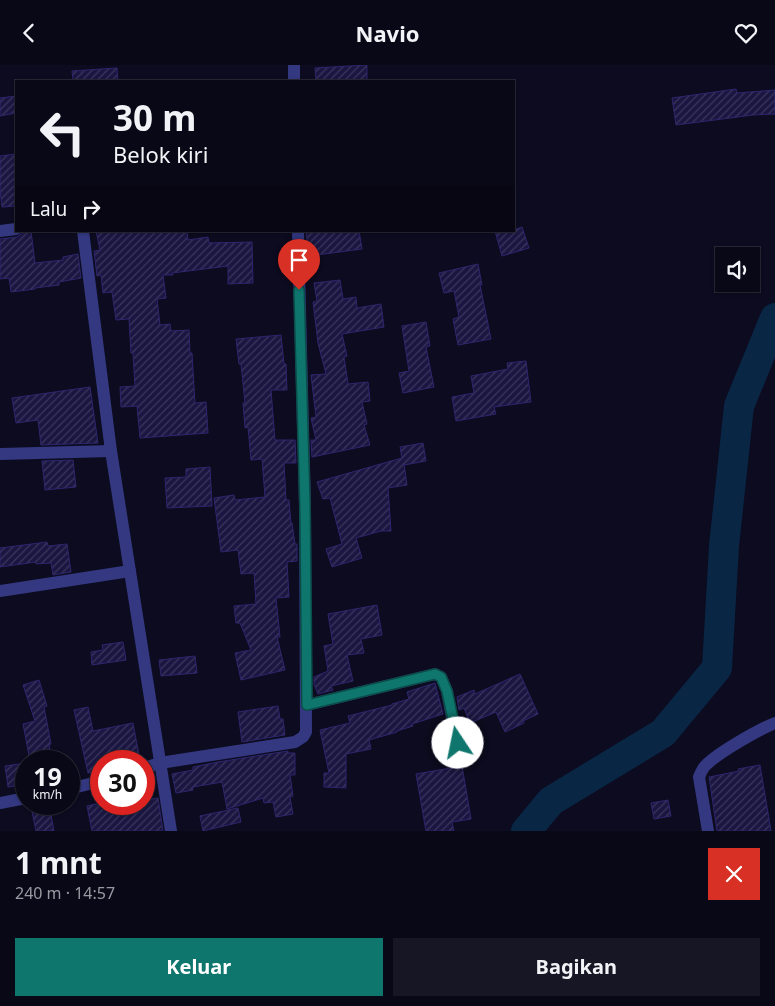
<!DOCTYPE html>
<html lang="id">
<meta charset="utf-8">
<style>
body{margin:0;font-family:"Noto Sans",sans-serif;background:#171624;color:#f1f3f6;height:100vh;display:flex;flex-direction:column;font-size:19px;white-space:nowrap}
*{box-sizing:border-box;margin:0}
p{font-size:16px;color:#999aa1}
.icon{flex:none;width:28px;height:28px;fill:none;stroke:currentColor;stroke-width:2;stroke-linecap:round;stroke-linejoin:round}
.map{position:relative;height:766px;overflow:hidden}
.panel{display:flex;flex-direction:column;background:#090817;flex:1}
.panel>*{flex:none}
.top-card{position:absolute;left:15px;top:15px;width:500px;height:152px;border-radius:0px;box-shadow:0 1px 4px #0004,0 0 0 1px #292936;background:#090817;color:#f1f3f6;overflow:hidden}
.controls{position:absolute;left:715px;top:182px;display:grid;gap:10px}
.controls a{display:grid;place-items:center;width:45px;height:45px;border-radius:0px;background:#090817;box-shadow:0 1px 4px #0004,0 0 0 1px #292936;font-size:25px}
.speed{position:absolute;left:15px;top:685px;display:flex;gap:10px;font-size:25px;font-weight:700;text-align:center}
.speed>*{display:grid;place-content:center;width:65px;height:65px;border-radius:50%;background:#090817;box-shadow:0 1px 4px #0004,0 0 0 1px #292936;line-height:1}
.speed small{font-size:12px;font-weight:400}
.speed .limit{border:8px solid #d22;background:#fff;color:#111}
.pin{position:absolute;display:grid;place-items:center;width:42px;height:42px;color:#fff;margin:-51px -21px;border-radius:50% 50% 50% 0;rotate:-45deg;box-shadow:0 0 5px #0007}
.pin .icon{rotate:45deg}
.me{position:absolute;width:55px;margin:-28px;rotate:349deg;stroke-linejoin:round;filter:drop-shadow(0 0 4px #0008)}
.turn{display:flex;align-items:center;gap:18px;height:105px;padding:0 15px;font-size:22px}
.turn .icon{width:65px;height:65px;stroke-width:2.5}
.turn b{display:block;font-size:35px;line-height:42px}
.then{display:flex;align-items:center;height:48px;padding:0 15px;background:#0003;gap:10px;font-size:19px}
.round{display:grid;place-items:center;flex:none;width:52px;height:52px;border-radius:0px;background:#171624}
.head{display:flex;align-items:center;justify-content:space-between;height:85px;padding:0 15px}
h1{font-size:30px;font-weight:700;line-height:38px}
.primary-button{display:flex;gap:10px;margin-top:auto;padding:10px 15px}
.primary-button a{flex:1;height:58px;border-radius:0px;background:#0f766e;color:#fff;font-size:20px;font-weight:700;line-height:58px;text-align:center}
.primary-button a+a{background:#171624;color:#f1f3f6}
header{display:flex;justify-content:space-between;align-items:center;height:65px;padding:0 15px;background:#090817;font-size:22px;font-weight:700}
.map>svg:first-child{display:block}
</style>
<header><svg class="icon" aria-label="back" viewBox="0 0 24 24"><path d="M15 5l-7 7 7 7"/></svg>Navio<svg class="icon" aria-label="heart" viewBox="0 0 24 24"><path d="M12 20l-8-8c-3-5 5-10 8-4 3-6 11-1 8 4z"/></svg></header>
<div class="map">
<svg width="775" height="766" viewBox="0 0 775 766">
<defs>
<pattern id="building-hatch" width="6" height="6" patternUnits="userSpaceOnUse" patternTransform="scale(1.25)"><rect width="6" height="6" fill="#1a1641"/><path d="M-1 1l2-2M0 6l6-6M5 7l2-2" fill="none" stroke="#3a375e"/></pattern>
</defs>
<rect width="100%" height="100%" fill="#0c0b1f"/>
<g fill="none" stroke-linecap="round" stroke-linejoin="round">
<polyline stroke="#092645" stroke-width="30" points="526,766 551,736 663,668 717,603 724,481 739,341 775,253"/>
</g>
<g fill="url(#building-hatch)" stroke="#2d266e">
<polygon points="367,0 367,16 316,16 315,3"/>
<polygon points="117,3 118,16 73,16 72,6"/>
<polygon points="736,24 737,28 775,25 775,49 753,50 676,60 672,33"/>
<polygon points="16,31 16,48 0,51 0,33"/>
<polygon points="16,89 16,141 2,142 0,125 0,91"/>
<polygon points="522,162 529,183 502,191 495,166 514,166 514,165"/>
<polygon points="31,166 35,198 63,195 63,192 78,189 81,213 59,217 59,220 35,223 35,224 11,227 9,213 0,214 0,174 17,172 24,167"/>
<polygon points="96,166 187,166 188,175 208,172 209,178 252,177 253,218 228,219 228,201 172,208 173,210 163,210 166,233 157,234 160,260 170,259 171,266 189,265 190,288 192,288 195,338 206,337 208,368 140,373 137,341 121,342 120,322 135,321 133,288 131,288 129,254 116,255 112,227 103,228 101,210 97,211 94,186 100,185"/>
<polygon points="306,166 359,166 362,184 309,191"/>
<polygon points="478,199 482,220 480,220 491,274 458,280 453,254 459,252 454,226 444,228 439,208"/>
<polygon points="340,215 343,234 356,232 357,243 381,239 384,262 342,269 347,291 344,292 348,319 368,317 370,336 362,337 367,359 364,360 370,380 312,392 311,375 316,375 311,353 316,352 311,310 326,309 318,278 313,237 317,236 314,218"/>
<polygon points="426,257 430,281 426,282 434,322 403,328 399,308 409,306 402,261"/>
<polygon points="281,270 284,299 286,299 287,325 271,325 275,375 295,375 296,398 284,398 286,435 289,435 291,458 292,458 295,479 297,479 297,496 287,497 289,532 276,533 280,572 277,572 285,605 241,615 235,588 251,585 240,558 236,558 234,541 256,539 254,508 241,509 238,485 221,487 214,433 234,430 235,435 265,432 262,394 251,395 248,362 245,363 243,338 245,338 241,299 239,299 236,274"/>
<polygon points="526,296 531,337 494,342 496,349 456,356 452,332 474,328 471,311 508,304 507,298"/>
<polygon points="90,322 98,378 41,380 38,355 16,358 12,333"/>
<polygon points="423,378 426,396 404,400 404,399 407,420 388,423 391,466 381,466 356,473 362,493 332,502 326,484 342,479 330,433 323,434 317,417 402,393 400,382"/>
<polygon points="73,395 76,422 45,425 42,396"/>
<polygon points="210,402 212,441 167,443 165,413 186,412 186,404"/>
<polygon points="47,477 48,481 67,479 71,507 53,510 51,498 36,499 36,497 0,502 0,483"/>
<polygon points="377,540 382,570 361,574 364,588 347,590 353,616 331,621 333,625 318,629 314,619 314,612 328,606 324,581 333,579 328,549"/>
<polygon points="123,577 126,595 92,600 91,587 103,585 102,580"/>
<polygon points="195,591 197,608 161,611 159,595"/>
<polygon points="520,609 538,649 523,656 524,658 505,667 496,647 470,658 464,643 459,645 457,632 474,625 475,629"/>
<polygon points="39,615 47,641 44,642 51,679 49,680 52,696 30,696 23,659 35,656 23,620"/>
<polygon points="435,618 443,649 412,659 413,661 397,666 397,667 369,675 371,684 346,689 346,723 324,722 324,708 329,708 320,665 350,658 348,651 392,640 392,639 409,634 407,627"/>
<polygon points="278,641 280,654 283,654 285,670 242,677 238,647"/>
<polygon points="88,642 93,666 133,658 140,696 101,696 101,706 88,708 74,645"/>
<polygon points="288,686 288,688 295,688 295,710 290,710 293,731 290,732 293,749 276,752 273,737 264,738 263,733 227,744 222,717 193,722 193,725 176,728 172,709 193,705 193,702 218,697"/>
<polygon points="26,698 26,719 8,722 5,701"/>
<polygon points="760,700 771,766 717,766 709,712 739,706 738,704"/>
<polygon points="462,701 471,754 452,757 454,766 426,766 416,709"/>
<polygon points="158,733 163,766 92,766 87,741 96,739 146,739 145,735"/>
<polygon points="668,735 671,751 654,754 651,738"/>
<polygon points="49,739 54,766 36,766 31,742"/>
<polygon points="238,743 241,757 203,766 200,751"/>
</g>
<g fill="none" stroke-linecap="round" stroke-linejoin="round">
<g stroke="#333881" stroke-width="12">
<polyline points="294,0 294,16"/>
<polyline points="0,166 16,164"/>
<polyline points="83,166 111,386 171,766"/>
<polyline points="0,389 111,386"/>
<polyline points="0,526 130,506"/>
<polyline points="307,640 435,609 441,612 447,626 457,678"/>
<polyline points="144,703 160,698 295,677 303,672 306,667 305,441 298,166"/>
<polyline points="69,724 101,716"/>
<polyline points="0,738 26,733"/>
<path d="M708,766L699,712C701,707 703,702 707,699C721,686 758,665 775,658"/>
</g>
</g>
<g fill="none" stroke-linecap="round" stroke-linejoin="round">
<defs>
<polyline id="route" points="299,225 305,441 307,640 435,609 441,612 447,626 458,678"/>
</defs>
<use href="#route" stroke="#0a4d48" stroke-width="12"/>
<use href="#route" stroke="#0f766e" stroke-width="9"/>
</g>
</svg>
<div class="controls">
<a><svg class="icon" aria-label="sound" viewBox="0 0 24 24"><path d="M4 9h4l5-4v14l-5-4H4zM17 9q2 3 0 6"/></svg></a>
</div>
<div class="speed"><div>19<small>km/h</small></div><div class="limit">30</div></div>
<div class="pin" style="left:299px;top:225px;background:#d93025"><svg class="icon" aria-label="arrive" viewBox="0 0 24 24"><path d="M6 21V4h12l-3 4 3 4H6"/></svg></div>
<svg class="me" style="left:458px;top:678px" viewBox="-20 -20 40 40"><circle r="19" fill="#fff"/><path d="M0-13L10 11 0 6-10 11z" fill="#0f766e"/></svg>
<div class="top-card">
<div class="turn"><svg class="icon" aria-label="left" viewBox="0 0 24 24"><path d="M17 20v-9H6M10 6l-5 5 5 5"/></svg><div><b>30 m</b>Belok kiri</div></div>
<div class="then">Lalu<svg class="icon" aria-label="right" viewBox="0 0 24 24"><path d="M7 20v-9h11M14 6l5 5-5 5"/></svg></div>
</div>
</div>
<section class="panel">
<div class="head"><div><h1>1 mnt</h1><p>240 m · 14:57</p></div><a class="round" style="background:#d93025;color:#fff"><svg class="icon" aria-label="close" viewBox="0 0 24 24"><path d="M6 6l12 12M18 6L6 18"/></svg></a></div>
<div class="primary-button"><a>Keluar</a><a>Bagikan</a></div>
</section>
